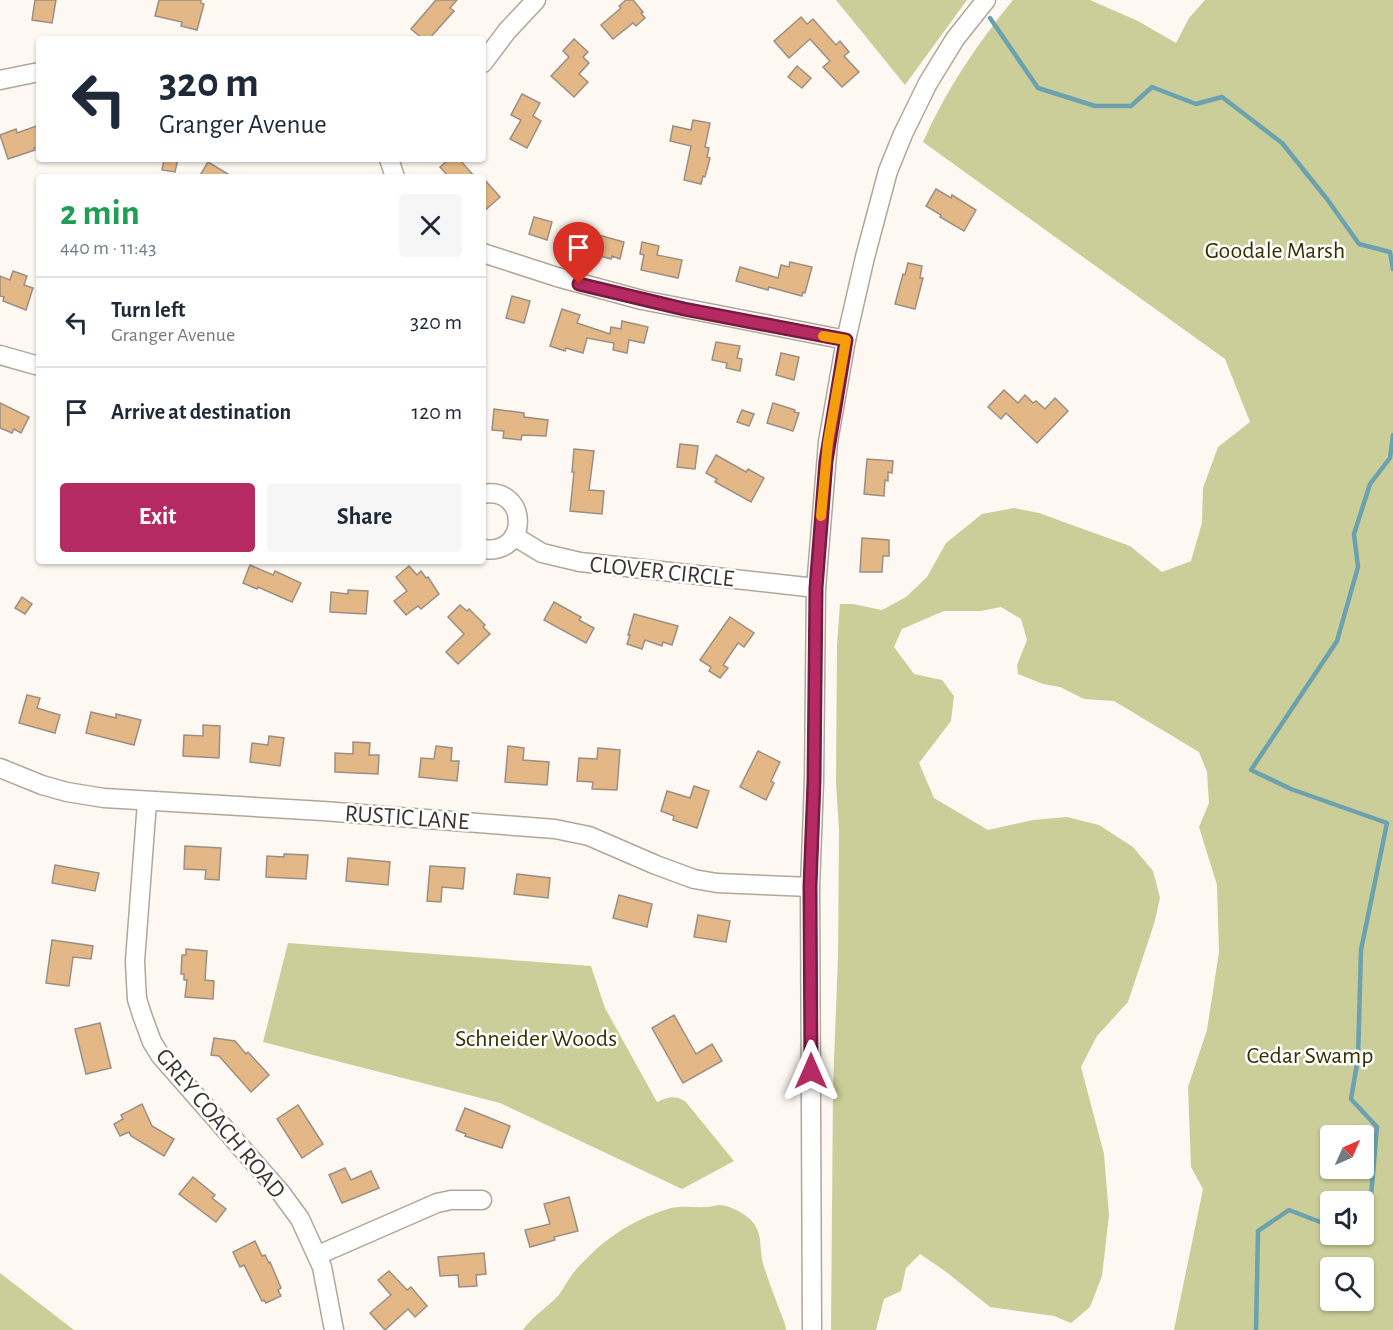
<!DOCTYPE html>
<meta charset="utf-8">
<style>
body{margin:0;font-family:"Alegreya Sans",sans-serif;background:#f6f6f7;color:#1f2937;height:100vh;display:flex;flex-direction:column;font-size:22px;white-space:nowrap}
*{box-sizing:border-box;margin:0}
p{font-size:20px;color:#747a83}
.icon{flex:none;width:33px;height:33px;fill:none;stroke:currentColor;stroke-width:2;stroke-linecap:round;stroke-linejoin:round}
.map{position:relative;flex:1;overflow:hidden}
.sheet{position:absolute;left:36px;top:174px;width:450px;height:390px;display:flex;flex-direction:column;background:#fff;border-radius:6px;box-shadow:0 2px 4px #0004}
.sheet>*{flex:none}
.top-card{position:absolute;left:36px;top:36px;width:450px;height:126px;border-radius:6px;box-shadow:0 2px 4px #0004;background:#fff;color:#1f2937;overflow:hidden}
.needle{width:39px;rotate:45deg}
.fabs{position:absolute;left:1320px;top:1125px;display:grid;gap:12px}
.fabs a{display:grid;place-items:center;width:54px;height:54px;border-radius:6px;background:#fff;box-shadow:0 2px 4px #0004;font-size:30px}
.pin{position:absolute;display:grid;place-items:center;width:51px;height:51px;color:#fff;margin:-62px -26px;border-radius:50% 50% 50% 0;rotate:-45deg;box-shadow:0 0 6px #0007}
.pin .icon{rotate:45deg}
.me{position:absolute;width:66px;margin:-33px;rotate:0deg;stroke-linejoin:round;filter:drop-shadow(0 0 4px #0008)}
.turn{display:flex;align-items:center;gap:21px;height:126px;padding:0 24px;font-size:27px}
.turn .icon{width:78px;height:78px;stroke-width:2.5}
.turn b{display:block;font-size:42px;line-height:51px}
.round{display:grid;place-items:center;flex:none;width:63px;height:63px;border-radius:6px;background:#f6f6f7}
.overview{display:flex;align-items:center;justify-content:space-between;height:102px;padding:0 24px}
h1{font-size:36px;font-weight:600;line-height:45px;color:#1e9e55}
.action{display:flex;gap:12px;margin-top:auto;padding:12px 24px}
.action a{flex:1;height:69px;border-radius:6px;background:#b52a63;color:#fff;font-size:24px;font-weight:600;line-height:69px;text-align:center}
.action a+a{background:#f6f6f7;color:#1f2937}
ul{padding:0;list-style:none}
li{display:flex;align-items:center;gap:18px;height:90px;padding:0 24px;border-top:2px solid #e0e1e3}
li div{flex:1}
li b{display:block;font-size:22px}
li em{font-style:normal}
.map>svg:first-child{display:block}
</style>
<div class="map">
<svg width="1393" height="1330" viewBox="0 0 1393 1330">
<rect width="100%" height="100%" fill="#fdf8f2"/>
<g fill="#cbce99" fill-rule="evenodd">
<polygon points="836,0 967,0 905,85"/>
<path d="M1013,0H1090L1138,21L1176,43L1189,18L1205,0H1393V1330H1174L1203,1189L1191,1167L1188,1087L1207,1030L1219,952L1217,885L1199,827L1209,803L1207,772L1199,752L1114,701L1084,699L1060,687L1043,684L1018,674L1017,665L1027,640L1021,619L1001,607L981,611H944L902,629L894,647L914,674L942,680L954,696L951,721L919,763L934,798L988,830L1033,820L1067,817L1099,825L1133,847L1153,871L1160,898L1154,924L1128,1002L1097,1036L1081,1067L1104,1154L1109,1215L1102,1276L1090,1307L1071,1323L1054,1316L990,1307L945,1271L920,1254L906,1268L901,1291L884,1299L876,1330H831L833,1087L838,957L839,830L836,782L837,645L840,604H853L882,610L906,597L927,577L946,543L982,514L1014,508L1039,513L1130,546L1162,572L1191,561L1202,523L1203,488L1218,447L1250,422L1225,359L923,142C946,90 977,44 1013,0ZM1330,1136H1364V1168H1330ZM1330,1202H1364V1234H1330ZM1330,1268H1364V1300H1330Z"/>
<path d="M288,943L591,966L605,1008L657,1102C669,1097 673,1095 685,1101L734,1161L682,1189L500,1103L263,1042Z"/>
<path d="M718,1205C727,1205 732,1208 740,1212C768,1228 756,1245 765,1270C771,1288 778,1306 785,1324L786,1330H523C532,1317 545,1309 556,1298C563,1291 567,1280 574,1272C601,1241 629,1221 668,1209C684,1204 702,1210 718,1205Z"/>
<polygon points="0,1273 74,1330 0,1330"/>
</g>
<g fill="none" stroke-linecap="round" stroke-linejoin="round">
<g stroke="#6ca2af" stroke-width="4.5">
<polyline points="990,18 1038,88 1095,106 1131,106 1152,87 1196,104 1222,97 1282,143 1327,199 1359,244 1390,252 1393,269"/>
<polyline points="1360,1202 1371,1196 1377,1127 1351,1099 1358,1058 1361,950 1387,823 1291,789 1251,770 1337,641 1358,567 1354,534 1370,484 1390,458 1393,435"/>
<polyline points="1256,1330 1258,1231 1289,1210 1320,1222 1330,1216"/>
</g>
</g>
<g fill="#e4b886" stroke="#9b8f83" stroke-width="1.5">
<polygon points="35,0 56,0 52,23 32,20"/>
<polygon points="159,0 201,0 201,3 204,4 197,30 181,26 182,22 155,16"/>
<polygon points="436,0 457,0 450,8 454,11 429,39 423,39 411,29"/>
<polygon points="626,0 633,0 643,12 641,13 645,18 636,26 633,23 613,39 601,25 621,8 619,6"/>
<polygon points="801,17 807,24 813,19 836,45 840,41 849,52 844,56 859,72 842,87 823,67 830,61 810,39 789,58 774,41"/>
<polygon points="574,39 588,52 583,57 589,63 579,74 588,82 574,97 551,76 569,57 563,51"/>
<polygon points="797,66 811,78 802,88 788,77"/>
<polygon points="522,94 540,103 533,116 541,121 527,148 510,139 521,120 511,115"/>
<polygon points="693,120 710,123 705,147 709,148 707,157 710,158 705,177 703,176 701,184 684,180 691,146 670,141 673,126 691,130"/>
<polygon points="39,125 39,147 34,148 35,150 8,159 0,135 16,129 17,133"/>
<polygon points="164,159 178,159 175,172 162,170"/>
<polygon points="449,159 459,159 475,177 449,177 440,167"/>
<polygon points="208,162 233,177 199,177"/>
<polygon points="483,178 500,197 483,212"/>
<polygon points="936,189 951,198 952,195 976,210 964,231 940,217 941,215 926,206"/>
<polygon points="534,217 552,222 547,240 529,234"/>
<polygon points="588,232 624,242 620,259 612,256 611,259 583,251"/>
<polygon points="642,242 659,246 657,255 682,260 678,278 641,270 644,255 640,254"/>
<polygon points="790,262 812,267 805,293 803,292 802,296 769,287 768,290 736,281 740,267 778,278 781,265 789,267"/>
<polygon points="908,263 922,266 920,278 923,278 915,309 895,304 903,274 905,275"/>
<polygon points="13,271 27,276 24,285 33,288 26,310 3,301 4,297 0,296 0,276 10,280"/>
<polygon points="512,296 530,301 524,323 506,318"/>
<polygon points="562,309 580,315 577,323 610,334 611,327 621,329 622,321 648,327 644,343 629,340 627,353 613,350 614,343 587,338 583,353 566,348 565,351 550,346"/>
<polygon points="716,342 740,346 737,358 742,359 740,371 726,368 727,363 712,360"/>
<polygon points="781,353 799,357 794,380 776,375"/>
<polygon points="1004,390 1018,403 1025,395 1033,403 1036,401 1045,409 1055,398 1068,411 1037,443 1006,413 1001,419 988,407"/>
<polygon points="0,403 29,417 21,433 14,429 12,433 0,428"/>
<polygon points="773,403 795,410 794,412 799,413 793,431 767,423"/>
<polygon points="494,409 524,413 524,417 548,420 546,436 522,435 521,440 503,438 504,431 492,430"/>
<polygon points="742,410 754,414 749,426 737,422"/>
<polygon points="680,444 698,446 695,469 677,467"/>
<polygon points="574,449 594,451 589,490 604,491 602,514 570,511 574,472 572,472"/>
<polygon points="716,455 746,472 748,469 764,478 751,502 715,482 717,479 706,473"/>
<polygon points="867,459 893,461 892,473 888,472 888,481 885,480 884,496 864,494"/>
<polygon points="862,538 889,540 889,556 883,556 882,572 860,572"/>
<polygon points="250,565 273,575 275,571 301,583 292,602 258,587 257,589 243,583"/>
<polygon points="409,566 417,575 421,571 426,578 428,577 439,594 421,609 418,606 406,615 394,601 407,591 396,577"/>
<polygon points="348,590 368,591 366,614 330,612 331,592 348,594"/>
<polygon points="22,597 32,604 25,614 15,608"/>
<polygon points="554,602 581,617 579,620 594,628 586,643 544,620"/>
<polygon points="460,605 467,611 469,609 485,625 483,627 490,634 458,664 446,652 464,634 448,617"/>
<polygon points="634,614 678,626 672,645 663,642 662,646 645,640 642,649 627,644 630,635 628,635"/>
<polygon points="730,617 754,633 744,647 738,643 723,665 728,668 720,678 709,671 711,667 700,660"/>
<polygon points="27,695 40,698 37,708 60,715 55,733 19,723"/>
<polygon points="91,712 116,718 116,714 141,720 134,745 86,733"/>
<polygon points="203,725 220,726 219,758 183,756 184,735 203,736"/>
<polygon points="269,736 284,738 280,766 250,762 252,743 268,745"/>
<polygon points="353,742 370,743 369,755 379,755 378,774 335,772 335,753 353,754"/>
<polygon points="436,746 452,748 451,761 459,761 457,781 419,777 421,758 434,759"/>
<polygon points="508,746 524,748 523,760 549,762 547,785 505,782"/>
<polygon points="598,748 620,750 617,790 592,789 593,782 577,781 579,758 597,759"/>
<polygon points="758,751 780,762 771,781 774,783 766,800 740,787"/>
<polygon points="694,786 709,791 697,828 673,820 674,816 661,811 667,791 690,798"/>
<polygon points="185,846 221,848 219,880 205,879 206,870 184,869"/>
<polygon points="284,854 308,855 306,879 266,877 267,856 284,857"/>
<polygon points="348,858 390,862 388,885 346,881"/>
<polygon points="55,865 99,873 95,891 52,883"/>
<polygon points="430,866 465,868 463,889 442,887 441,902 427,901"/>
<polygon points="517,874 550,878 548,898 514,894"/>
<polygon points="619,895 652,904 647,927 613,918"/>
<polygon points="698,915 730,921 726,942 694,937"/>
<polygon points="52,940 93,946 91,959 73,957 69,986 46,983"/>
<polygon points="186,949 207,951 205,980 214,981 213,999 185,997 187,980 184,980 184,974 181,974 182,955 186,955"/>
<polygon points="674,1015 696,1054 712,1044 722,1061 683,1083 652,1028"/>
<polygon points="100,1023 111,1068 86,1074 75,1029"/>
<polygon points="214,1038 235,1041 246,1054 248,1052 269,1075 251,1092 219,1056 211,1055"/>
<polygon points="142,1104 152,1126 174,1139 164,1156 131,1136 129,1132 120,1136 114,1124 123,1119 121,1115"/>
<polygon points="298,1105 323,1144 302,1158 277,1119"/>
<polygon points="465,1108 510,1126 502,1148 465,1136 466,1134 456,1130"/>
<polygon points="345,1168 351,1180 371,1171 379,1188 342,1203 329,1175"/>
<polygon points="193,1177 215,1195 212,1198 226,1209 216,1222 179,1194"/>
<polygon points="569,1197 578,1231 554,1237 555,1240 530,1247 525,1230 550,1224 544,1204"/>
<polygon points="255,1241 262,1256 265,1255 269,1263 270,1262 281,1288 278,1290 281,1296 266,1303 264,1300 262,1301 244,1265 240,1267 233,1252"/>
<polygon points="484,1253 486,1274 476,1275 477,1286 459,1287 458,1275 440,1276 438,1257"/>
<polygon points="389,1271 407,1290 411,1287 427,1306 415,1317 408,1309 385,1330 370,1313 391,1295 378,1280"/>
</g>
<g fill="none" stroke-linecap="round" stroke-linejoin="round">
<defs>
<g id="minor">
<polyline points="483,63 507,31 536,0"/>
<polyline points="0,80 39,72"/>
<polyline points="389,159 395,177"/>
<polyline points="483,253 557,277 642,300 846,340"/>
<polyline points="0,355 39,366"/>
<path d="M483,494C529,486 530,556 483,549"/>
<polyline points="514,536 542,553 580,562 816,588"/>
<polyline points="0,768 42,785 67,792 104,798 323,811 555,829 589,836 656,865 694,879 717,883 810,887"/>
<polyline points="147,802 135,961 136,982 137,999 142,1015 152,1042 160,1055 281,1193 300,1219 322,1267 334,1330"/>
<polyline points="318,1255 437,1203 451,1200 482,1200"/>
<polyline points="812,1330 810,887 814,781 816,588 828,442 846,340 865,257 888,171 903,134 928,83 955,39 986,0"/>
</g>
</defs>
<use href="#minor" stroke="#b2a699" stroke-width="21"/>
<use href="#minor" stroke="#fff" stroke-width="18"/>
</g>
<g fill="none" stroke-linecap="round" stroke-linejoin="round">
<defs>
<polyline id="route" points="579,284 684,309 846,340 826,461 816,588 814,781 810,886 811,1071"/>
</defs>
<use href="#route" stroke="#761b40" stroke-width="15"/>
<use href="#route" stroke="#b52a63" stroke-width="10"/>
<polyline stroke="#f59e0b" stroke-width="10" points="821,516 828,442 846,340 823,336"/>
</g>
<g text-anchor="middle" stroke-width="5" stroke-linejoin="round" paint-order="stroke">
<g font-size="24" fill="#333301" stroke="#fff">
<text x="1275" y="258">Goodale Marsh</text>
<text x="536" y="1046">Schneider Woods</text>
<text x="1310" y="1063">Cedar Swamp</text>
</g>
<g font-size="24" fill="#3a3530" stroke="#fff">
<text transform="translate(662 571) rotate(6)" y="8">CLOVER CIRCLE</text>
<text transform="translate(407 817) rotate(4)" y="8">RUSTIC LANE</text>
<text transform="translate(221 1123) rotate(50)" y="8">GREY COACH ROAD</text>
</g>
</g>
</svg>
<div class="fabs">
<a><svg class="needle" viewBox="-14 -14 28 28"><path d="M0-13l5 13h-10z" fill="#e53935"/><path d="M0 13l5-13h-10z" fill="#747a83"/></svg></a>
<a><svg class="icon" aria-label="sound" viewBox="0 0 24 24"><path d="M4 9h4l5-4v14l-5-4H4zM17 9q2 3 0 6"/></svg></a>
<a><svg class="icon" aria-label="search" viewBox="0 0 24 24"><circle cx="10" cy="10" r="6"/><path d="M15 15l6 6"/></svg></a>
</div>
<div class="pin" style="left:579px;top:284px;background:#d93025"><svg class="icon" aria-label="arrive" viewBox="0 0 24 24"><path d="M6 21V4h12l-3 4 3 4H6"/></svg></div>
<svg class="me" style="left:811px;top:1071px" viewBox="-20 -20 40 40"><path d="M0-17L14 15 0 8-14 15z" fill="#b52a63" stroke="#fff" stroke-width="4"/></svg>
<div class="top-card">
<div class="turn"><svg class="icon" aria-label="left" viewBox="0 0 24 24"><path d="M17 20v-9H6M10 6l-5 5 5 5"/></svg><div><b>320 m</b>Granger Avenue</div></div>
</div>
<section class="sheet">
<div class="overview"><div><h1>2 min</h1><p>440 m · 11:43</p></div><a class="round"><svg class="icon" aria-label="close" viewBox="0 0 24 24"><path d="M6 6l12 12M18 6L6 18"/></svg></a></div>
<ul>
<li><svg class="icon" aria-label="left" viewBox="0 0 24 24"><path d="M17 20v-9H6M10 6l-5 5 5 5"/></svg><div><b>Turn left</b><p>Granger Avenue</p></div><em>320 m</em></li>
<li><svg class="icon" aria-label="arrive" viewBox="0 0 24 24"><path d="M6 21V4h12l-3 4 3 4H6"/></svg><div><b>Arrive at destination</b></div><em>120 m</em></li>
</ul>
<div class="action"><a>Exit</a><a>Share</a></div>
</section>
</div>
